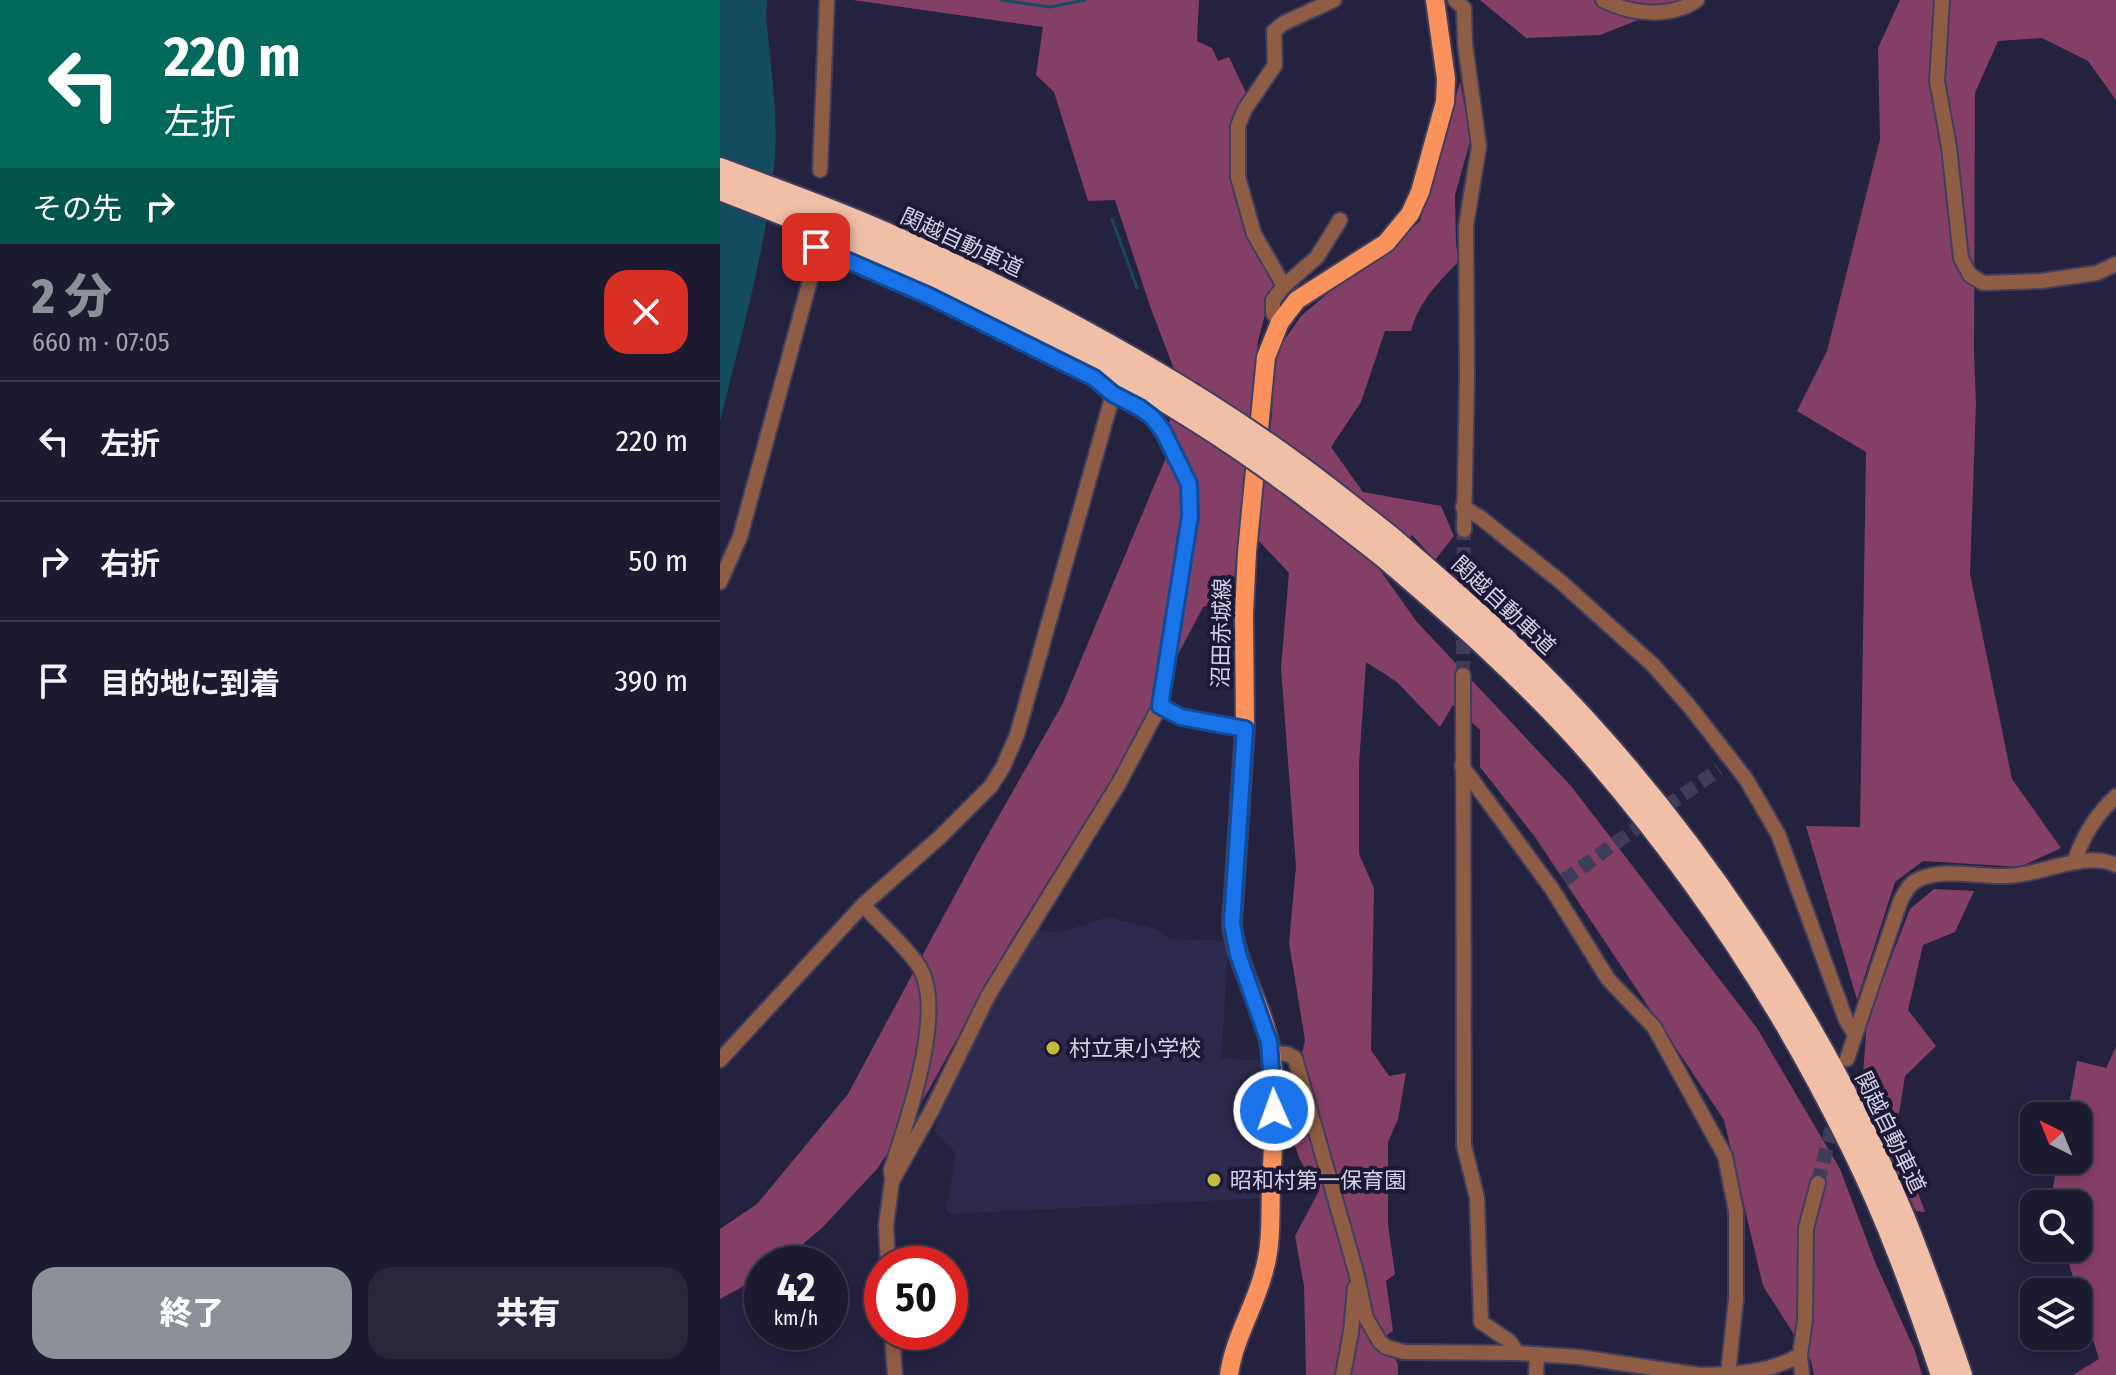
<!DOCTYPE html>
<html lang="ja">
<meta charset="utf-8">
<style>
body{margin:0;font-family:"Fira Sans Condensed","Noto Sans JP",sans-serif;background:#29273c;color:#f1f3f6;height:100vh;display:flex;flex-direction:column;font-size:30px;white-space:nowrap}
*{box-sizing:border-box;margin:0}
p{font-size:26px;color:#a0a1ab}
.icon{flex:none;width:44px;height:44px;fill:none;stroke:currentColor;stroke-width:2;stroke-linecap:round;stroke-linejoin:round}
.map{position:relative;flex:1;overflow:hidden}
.side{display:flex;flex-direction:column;background:#1c1a30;width:720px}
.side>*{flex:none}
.top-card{background:#00695c;color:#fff;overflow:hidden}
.needle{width:52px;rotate:317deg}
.controls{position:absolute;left:1300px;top:1102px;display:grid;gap:16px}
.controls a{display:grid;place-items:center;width:72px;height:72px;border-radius:16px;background:#1c1a30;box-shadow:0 4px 12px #0003,0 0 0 2px #3a384c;font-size:40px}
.speed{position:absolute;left:24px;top:1246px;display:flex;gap:16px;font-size:40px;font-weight:700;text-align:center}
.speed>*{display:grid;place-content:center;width:104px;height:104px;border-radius:50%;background:#1c1a30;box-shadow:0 4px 12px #0003,0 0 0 2px #3a384c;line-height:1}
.speed small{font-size:20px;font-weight:400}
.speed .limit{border:12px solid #d22;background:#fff;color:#111}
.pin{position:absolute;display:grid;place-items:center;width:68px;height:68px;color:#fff;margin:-34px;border-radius:16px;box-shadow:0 4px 12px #0006}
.me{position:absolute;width:88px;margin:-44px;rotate:358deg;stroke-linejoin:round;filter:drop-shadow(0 0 6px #0008)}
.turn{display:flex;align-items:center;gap:28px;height:168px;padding:0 32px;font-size:36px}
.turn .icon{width:104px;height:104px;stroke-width:2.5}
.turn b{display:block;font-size:56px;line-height:68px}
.then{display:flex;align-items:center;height:76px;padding:0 32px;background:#0003;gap:16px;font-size:30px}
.round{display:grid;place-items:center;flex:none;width:84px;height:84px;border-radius:24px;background:#29273c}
.summary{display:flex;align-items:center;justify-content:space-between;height:136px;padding:0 32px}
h1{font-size:48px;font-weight:800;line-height:60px;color:#8c9099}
.primary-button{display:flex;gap:16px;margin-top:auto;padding:16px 32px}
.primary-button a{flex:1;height:92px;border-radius:24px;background:#8c9099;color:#fff;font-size:32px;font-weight:800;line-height:92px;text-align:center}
.primary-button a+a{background:#29273c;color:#f1f3f6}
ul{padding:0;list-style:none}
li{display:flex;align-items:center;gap:24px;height:120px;padding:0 32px;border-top:2px solid #3a384c}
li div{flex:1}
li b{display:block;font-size:30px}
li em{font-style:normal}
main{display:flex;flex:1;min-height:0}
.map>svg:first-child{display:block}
</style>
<main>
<section class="side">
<div class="top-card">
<div class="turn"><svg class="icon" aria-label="left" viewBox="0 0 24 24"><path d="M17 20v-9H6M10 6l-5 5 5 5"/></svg><div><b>220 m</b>左折</div></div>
<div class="then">その先<svg class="icon" aria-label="right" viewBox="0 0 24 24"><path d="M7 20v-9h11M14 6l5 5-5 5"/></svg></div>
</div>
<div class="summary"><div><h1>2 分</h1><p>660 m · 07:05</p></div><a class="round" style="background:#d93025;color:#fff"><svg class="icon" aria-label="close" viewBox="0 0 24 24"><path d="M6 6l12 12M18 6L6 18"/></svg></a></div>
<ul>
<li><svg class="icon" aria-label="left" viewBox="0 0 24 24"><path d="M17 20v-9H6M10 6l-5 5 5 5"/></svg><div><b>左折</b></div><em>220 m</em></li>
<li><svg class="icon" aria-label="right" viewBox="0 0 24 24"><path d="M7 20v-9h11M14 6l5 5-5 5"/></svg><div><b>右折</b></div><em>50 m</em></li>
<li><svg class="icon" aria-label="arrive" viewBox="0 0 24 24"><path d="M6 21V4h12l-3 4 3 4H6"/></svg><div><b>目的地に到着</b></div><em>390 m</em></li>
</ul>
<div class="primary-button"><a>終了</a><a>共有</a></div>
</section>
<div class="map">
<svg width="1396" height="1375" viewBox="0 0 1396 1375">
<rect width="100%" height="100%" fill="#252240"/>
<polygon fill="#2e2a4e" points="388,917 436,929 450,939 509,941 501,1058 545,1061 546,1078 543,1198 230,1214 226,1210 236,1153 214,1131 230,1086 264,1015 317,930 339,933"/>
<g fill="#843f66">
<polygon points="133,0 479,0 477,41 492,48 498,61 509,57 528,97 514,123 534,246 554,280 538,341 512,599 483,607 400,765 289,944 207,1093 157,1169 102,1228 59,1264 42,1264 42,1276 0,1299 0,1229 37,1204 128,1094 257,854 342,705 445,460 455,372 430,306 395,200 368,201 334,92 316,75 323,27"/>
<polygon points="760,0 969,0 880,35 806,38"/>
<polygon points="1180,0 1396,0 1396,100 1368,61 1322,38 1278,41 1255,93 1254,353 1256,403 1250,574 1292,779 1341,848 1300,867 1203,861 1175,882 1137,1000 1086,826 1140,827 1146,452 1077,411 1107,351 1160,139 1158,48"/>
<path d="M740,82L751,138L735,195L736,245L739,261C718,283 699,301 691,331H665L641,402L611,447L643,492L721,506L734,536L715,560L692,535L662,573L697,622L851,786L1037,1028L1120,1169L1155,1262L1195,1351L1202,1375H1094L1091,1361L1043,1286L1004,1120L815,837L760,767V730L733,705L720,727L677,682L646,662L639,764V854L654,888L651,1050L669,1076L686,1073L678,1119L668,1142V1225L675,1274L666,1281L673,1331L667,1335L678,1365V1375H586L584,1286L575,1236L599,1191L580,1160L567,1124L585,1040L569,943L576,867L561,668L569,573L536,538L552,415L554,355L581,316L626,278L655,262L700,221Z"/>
<polygon points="1214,889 1254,891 1235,932 1203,945 1188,1010 1216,1046 1185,1076 1176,1132 1205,1212 1196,1211 1141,1102 1147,1020 1190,909"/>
<polygon points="1396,1047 1396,1375 1353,1375 1379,1359 1344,1248 1358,1248 1358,1204 1330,1203 1338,1160 1358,1160 1358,1116 1347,1116 1357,1061 1386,1068"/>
</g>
<path fill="#154b5f" d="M0,0H47L46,16C50,62 58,111 55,157C47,246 21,335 0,422Z"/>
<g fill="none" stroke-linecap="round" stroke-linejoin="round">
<g stroke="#154b5f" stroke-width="3">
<polyline points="281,0 330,7 365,0"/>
<polyline points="392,219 417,288"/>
</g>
<g stroke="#3f3c59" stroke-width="14" stroke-dasharray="14 7" stroke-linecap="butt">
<polyline points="743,603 744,530"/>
<polyline points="743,675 743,624"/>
<polyline points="844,880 999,769"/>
<polyline points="1098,1183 1115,1114"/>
</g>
<defs>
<g id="minor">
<polyline points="735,0 744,8 745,44 759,146 746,226 747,377 744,530"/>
<path d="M883,0C910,14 950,19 977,0"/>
<polyline points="1222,0 1217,81 1229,147 1241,258 1250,275 1263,283 1321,281 1377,273 1396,264"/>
<polyline points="100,170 107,0"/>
<polyline points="564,286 534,234 518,177 518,126 525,109 555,65 554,31 564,23 614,0"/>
<polyline points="560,322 553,313 553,300 564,286 597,257 620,220"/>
<polyline points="743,507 761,518 841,582 933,665 970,707 1026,779 1058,834 1126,1020 1135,1035"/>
<polyline points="0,582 20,537 95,262 96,247 209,296 374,378 393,394 420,408 432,417 443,431 469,484 470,516 440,706 399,783 268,996 213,1108 172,1181 166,1225 168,1264"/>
<polyline points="743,675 744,1146 757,1198 761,1322 789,1341 798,1353"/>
<polyline points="440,706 461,717 525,729"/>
<polyline points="742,766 832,889 888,979 934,1027 1005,1156 1016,1211 1016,1299 1008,1374"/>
<path d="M1358,862L1356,857C1364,834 1378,813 1396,796"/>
<path d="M143,905C161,925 183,943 198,965C228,1008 186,1124 171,1170L172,1177"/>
<polyline points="551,1053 567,1054 575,1058 636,1272 646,1318 660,1342 666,1347 684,1352 798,1353 859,1357 980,1375"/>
<path d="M1127,1059L1180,902C1186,890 1190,881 1205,877C1230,869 1259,877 1286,876C1320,876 1364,850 1396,865"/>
<polyline points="0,1060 143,905 220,837 271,786 283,767 297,735 393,394"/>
<polyline points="172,1332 175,1375"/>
<polyline points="623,1375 631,1332 635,1288"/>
<polyline points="816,1375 817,1354"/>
<path d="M980,1375C1015,1374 1049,1373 1080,1355"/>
<polyline points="1082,1375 1080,1355 1085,1320 1086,1228 1098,1183"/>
</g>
<path id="major" d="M509,1375C514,1338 535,1307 544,1271C552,1244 550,1215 551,1186C553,1142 557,1097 551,1052C545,1008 517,969 512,924L525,729L524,613L527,552L546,357L560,322L577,300L666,243L690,214L700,192L725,102L726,79L715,0"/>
<g id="highway">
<path d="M670,537C721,581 771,624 818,671C968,821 1101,1020 1183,1216C1204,1268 1223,1322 1241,1375"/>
<path d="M661,554C736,618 810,683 875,758C976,875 1063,1006 1131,1145C1168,1219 1196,1297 1222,1375"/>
</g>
</defs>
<use href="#minor" stroke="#413e5b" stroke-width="18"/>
<use href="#major" stroke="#413e5b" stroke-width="22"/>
<use href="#highway" stroke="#413e5b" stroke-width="26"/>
<use href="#minor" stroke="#8f5d45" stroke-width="14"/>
<use href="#major" stroke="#f9925c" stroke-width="18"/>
<use href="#highway" stroke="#f1bfa7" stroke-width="22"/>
<defs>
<g id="highway-bridge">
<path d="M0,169C64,193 129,216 191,245C325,307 466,383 584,470C614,492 642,515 670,537"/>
<path d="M0,189C166,253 329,326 479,422C543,462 602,508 661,554"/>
</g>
</defs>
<use href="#highway-bridge" stroke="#413e5b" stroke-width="26" stroke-linecap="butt"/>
<use href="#highway-bridge" stroke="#f1bfa7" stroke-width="22"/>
</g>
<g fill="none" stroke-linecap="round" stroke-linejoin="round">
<defs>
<polyline id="route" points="96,247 209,296 374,378 393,394 420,408 432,417 443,431 469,484 470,516 440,706 461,717 525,729 512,924 518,954 549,1042 554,1110"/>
</defs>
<use href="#route" stroke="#114b97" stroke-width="20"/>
<use href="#route" stroke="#1a73e8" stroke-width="14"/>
</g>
<g fill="#c2bd3f" stroke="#1c1835" stroke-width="3">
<circle cx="333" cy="1048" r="8"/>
<circle cx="494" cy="1180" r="8"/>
</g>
<g text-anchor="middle" stroke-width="8" stroke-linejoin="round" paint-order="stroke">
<g font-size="22" fill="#d2d2e6" stroke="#1c1835">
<text transform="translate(242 242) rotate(25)" y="8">関越自動車道</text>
<text transform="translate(784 605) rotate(43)" y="8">関越自動車道</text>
<text transform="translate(501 633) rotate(-89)" y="8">沼田赤城線</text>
<text transform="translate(1171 1132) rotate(64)" y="8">関越自動車道</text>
</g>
<g font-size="22" fill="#d2d2e6" stroke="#1c1835" text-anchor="start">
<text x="349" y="1056">村立東小学校</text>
<text x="510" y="1188">昭和村第一保育園</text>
</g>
</g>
</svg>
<div class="controls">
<a><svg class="needle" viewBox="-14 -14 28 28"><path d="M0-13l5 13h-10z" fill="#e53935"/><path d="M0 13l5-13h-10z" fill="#a0a1ab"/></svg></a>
<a><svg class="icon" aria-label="search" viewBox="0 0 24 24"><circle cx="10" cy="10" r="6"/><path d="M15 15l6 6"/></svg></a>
<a><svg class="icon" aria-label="layers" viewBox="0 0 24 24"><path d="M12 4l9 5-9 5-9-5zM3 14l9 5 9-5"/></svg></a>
</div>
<div class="speed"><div>42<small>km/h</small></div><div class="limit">50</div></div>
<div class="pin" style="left:96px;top:247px;background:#d93025"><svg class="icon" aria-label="arrive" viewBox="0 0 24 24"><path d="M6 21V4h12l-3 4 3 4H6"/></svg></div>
<svg class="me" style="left:554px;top:1110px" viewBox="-20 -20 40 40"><circle r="17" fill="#1a73e8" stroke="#fff" stroke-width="3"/><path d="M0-11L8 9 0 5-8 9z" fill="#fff"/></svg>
</div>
</main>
